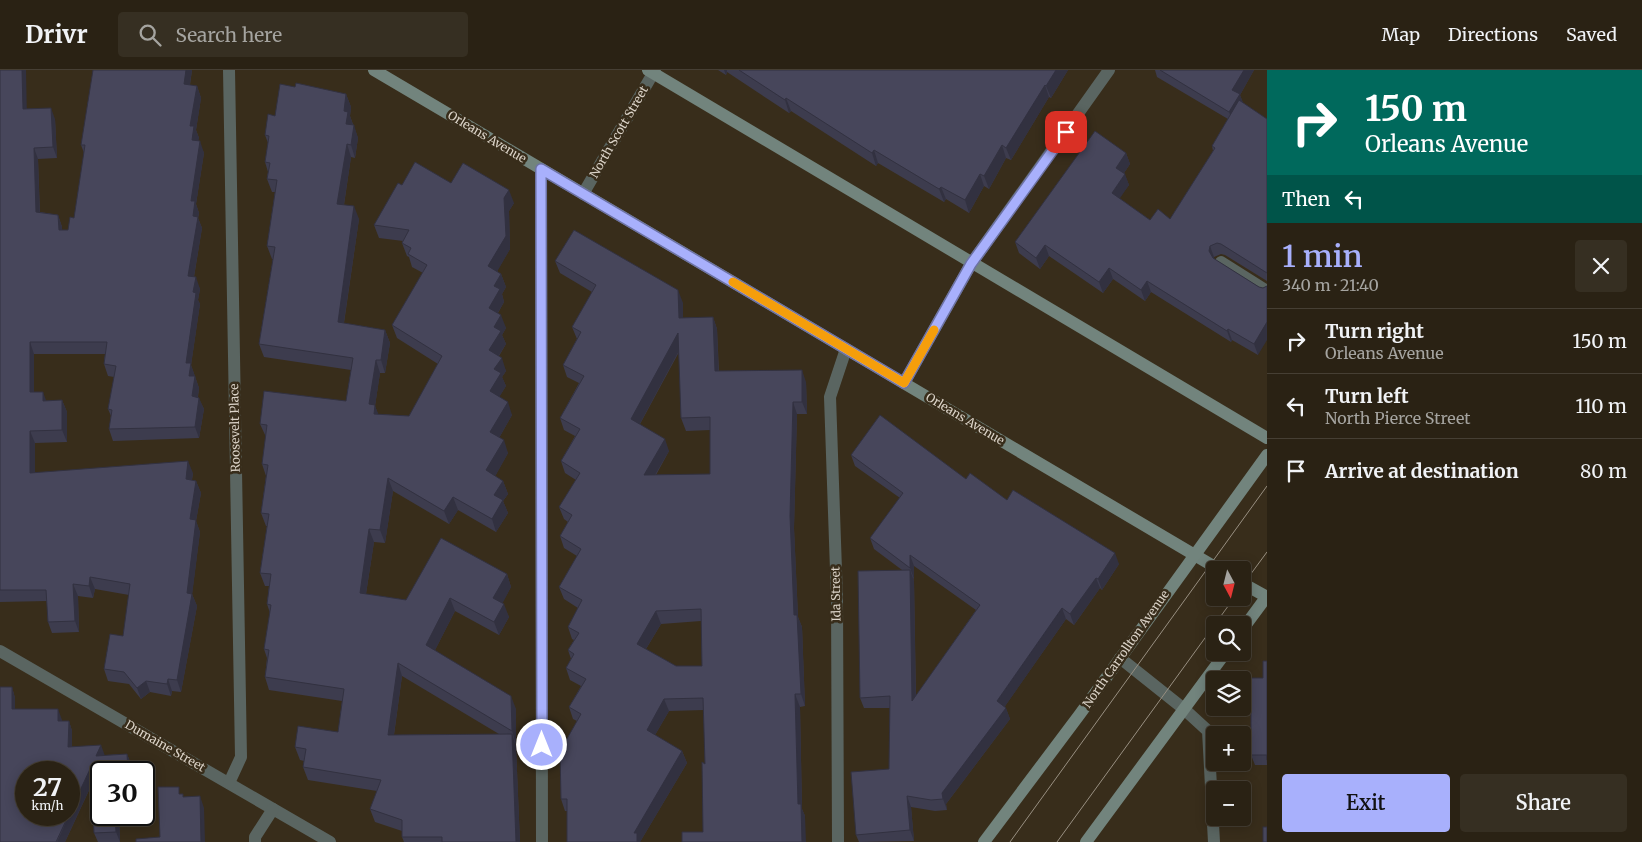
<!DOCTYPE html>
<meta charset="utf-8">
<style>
body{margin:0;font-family:Merriweather,serif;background:#362f22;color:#f1f3f6;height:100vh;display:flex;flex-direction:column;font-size:19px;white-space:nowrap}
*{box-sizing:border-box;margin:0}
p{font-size:16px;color:#a5a4a0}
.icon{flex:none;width:28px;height:28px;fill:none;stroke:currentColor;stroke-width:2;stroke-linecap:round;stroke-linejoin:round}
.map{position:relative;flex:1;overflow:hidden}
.drawer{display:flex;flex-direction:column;background:#2a2214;width:375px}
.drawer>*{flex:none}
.guide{background:#00695c;color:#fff;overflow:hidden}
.needle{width:32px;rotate:173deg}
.fabs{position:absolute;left:1206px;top:491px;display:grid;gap:10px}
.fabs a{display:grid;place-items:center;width:45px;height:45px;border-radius:5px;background:#2a2214;box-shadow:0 2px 12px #0003,0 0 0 1px #463f34;font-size:25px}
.speed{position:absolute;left:15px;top:691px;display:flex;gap:10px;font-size:25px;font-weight:700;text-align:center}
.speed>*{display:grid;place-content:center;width:65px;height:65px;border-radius:50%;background:#2a2214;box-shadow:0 2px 12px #0003,0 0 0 1px #463f34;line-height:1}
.speed small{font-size:12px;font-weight:400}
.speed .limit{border:2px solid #111;border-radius:8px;background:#fff;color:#111}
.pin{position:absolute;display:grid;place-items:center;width:42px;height:42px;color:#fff;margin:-21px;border-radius:10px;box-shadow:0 2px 8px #0006}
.me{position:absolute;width:55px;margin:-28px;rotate:0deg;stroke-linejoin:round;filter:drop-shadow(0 0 4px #0008)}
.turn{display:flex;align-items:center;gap:18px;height:105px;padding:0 15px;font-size:22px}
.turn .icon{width:65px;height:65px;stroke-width:2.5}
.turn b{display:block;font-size:35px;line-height:42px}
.then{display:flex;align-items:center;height:48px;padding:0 15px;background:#0003;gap:10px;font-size:19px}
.round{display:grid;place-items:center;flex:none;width:52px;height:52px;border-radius:5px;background:#362f22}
.summary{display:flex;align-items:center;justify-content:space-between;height:85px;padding:0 15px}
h1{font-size:30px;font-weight:600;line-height:38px;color:#a8b0fc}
.primary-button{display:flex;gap:10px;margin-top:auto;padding:10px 15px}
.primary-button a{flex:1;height:58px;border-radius:5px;background:#a8b0fc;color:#111;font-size:20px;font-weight:600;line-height:58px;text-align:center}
.primary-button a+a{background:#362f22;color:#f1f3f6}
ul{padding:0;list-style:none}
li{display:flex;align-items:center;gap:15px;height:65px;padding:0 15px;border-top:1px solid #463f34}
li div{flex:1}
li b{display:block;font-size:19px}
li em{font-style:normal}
header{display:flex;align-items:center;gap:30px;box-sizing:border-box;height:70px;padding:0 25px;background:#2a2214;border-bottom:1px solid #463f34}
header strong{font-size:24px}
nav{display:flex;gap:28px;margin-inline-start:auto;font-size:18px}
.search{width:350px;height:45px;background:#362f22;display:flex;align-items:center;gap:12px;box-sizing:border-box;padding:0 18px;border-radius:5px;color:#a5a4a0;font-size:19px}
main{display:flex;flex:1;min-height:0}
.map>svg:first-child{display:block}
</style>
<header>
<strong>Drivr</strong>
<div class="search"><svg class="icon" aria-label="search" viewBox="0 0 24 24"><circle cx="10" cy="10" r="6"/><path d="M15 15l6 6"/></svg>Search here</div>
<nav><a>Map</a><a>Directions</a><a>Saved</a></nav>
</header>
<main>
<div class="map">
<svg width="1267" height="772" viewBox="0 0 1267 772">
<rect width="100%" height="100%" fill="#382d1b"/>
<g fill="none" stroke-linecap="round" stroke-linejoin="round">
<polyline stroke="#5a6561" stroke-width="12" points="1221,192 1267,221"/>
<g stroke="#5a6561" stroke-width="12">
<polyline points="541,99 542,772"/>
<polyline points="583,124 655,0"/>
<polyline points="904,313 971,194 1109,0"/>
<polyline points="0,581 330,772"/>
<polyline points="1120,588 1184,639 1208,661 1214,772"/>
<polyline points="229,713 241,687 229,0"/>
<polyline points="255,772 255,767 273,739"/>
<polyline points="838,772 837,529 830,327 846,279"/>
</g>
<g stroke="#72847d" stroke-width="12">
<polyline points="374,0 1220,500"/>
<polyline points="648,0 1267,368"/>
<polyline points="1242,513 1267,527"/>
<polyline points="1242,560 1267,526"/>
<polyline points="984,772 1080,644 1267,385"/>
<polyline points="1086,772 1226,582"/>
</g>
<g stroke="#988f81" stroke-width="1">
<polyline points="1242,516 1267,482"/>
<polyline points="1010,772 1267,416"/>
<polyline points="1057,772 1234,528"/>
</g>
</g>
<g fill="#3d3c4e" fill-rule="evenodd">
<polygon points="0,0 27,39 55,49 57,88 38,89 40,142 58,145 62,157 62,160 68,160 74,148 84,83 81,75 192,0 190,15 197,16 201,28 196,60 199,68 198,70 204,83 196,134 199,143 198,148 202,158 194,207 200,219 198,230 200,234 191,295 199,318 198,327 204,339 199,368 113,371 109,359 111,346 108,339 114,307 108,306 104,294 105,284 34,284 34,322 46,331 62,330 67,342 67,372 35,373 35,402 193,403 192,410 196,411 201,423 196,451 200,462 192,524 197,536 181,622 172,621 171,626 150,622 141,629 129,614 108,611 104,599 123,566 129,525 95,519 93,528 78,526 79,562 52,563 48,552 47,531 0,532"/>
<polygon points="718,0 1068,0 1051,28 1049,27 1011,90 1006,88 989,119 984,116 969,143 946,129 944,132 878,93 876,96 791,41 789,43 727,2 726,5"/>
<polygon points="1155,0 1254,0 1240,25 1243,33 1267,49 1267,211 1225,185 1221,184 1214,187 1214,189 1259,217 1258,285 1232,270 1231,272 1151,222 1145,231 1113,209 1103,223 1049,186 1040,199 1019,183 1015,172 1126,83 1130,94 1124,103 1129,115 1119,128 1150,150 1170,149 1213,81 1212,76 1228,49 1157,7"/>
<path d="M346,24L351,37L350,46L358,68L355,88L351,87L344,135L359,149L344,253L385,260L390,273L385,303H380L375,336L378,344L409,346L438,294L397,268L392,255L423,203L412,197L409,187L407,186L402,173L403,171L379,168L374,155L402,115L451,113L514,133L509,141L510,179L497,201L501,204L506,217L502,224L504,232L498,243L506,258L502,265L506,274L499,286L506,301L502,307L506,316L499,327L512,345L499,368L508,383L495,406L503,411L508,424L503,431L508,443L496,462L458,440L449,454L393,421L385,473L374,472L366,524L406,530L507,504L511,517L502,533L509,547L499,565L455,541L435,580L516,639V674L515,673L516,677L520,772H404L402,767V761L375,752L370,739L377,721L308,710L303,697L304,691L300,690L295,677L338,662L342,631L269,620L265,607L267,588L264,579L270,543L267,534L269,516H265L260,503L267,456H266L261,443L266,406L262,394L266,367L260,354L346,331L351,300L264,287L259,274L273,189H272L267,176L275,122H272L267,109L268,102L265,92L268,73L265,65L275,46ZM402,606L499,664L394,665Z"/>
<path d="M555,191L683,233V248L713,247L717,259L719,301L806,312L807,344H797L794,458L798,547L802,557L805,636L800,637L802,739L805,746L703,762L705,694L704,640L669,641L655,665L682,681L687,693L640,772H567V741H565L561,729L577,651L573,649L569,637L581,616L570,610L566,598L571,589L568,580L574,570L572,569L568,557L578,538L564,529L559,517L577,486L564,478L560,466L568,452L564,449L559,437L576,410L565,403L561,391L575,366L564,360L560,348L579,313L567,307L563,295L577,269L572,257L592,222L560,203ZM679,282L681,348L686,361L710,360V404L656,405L669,381L640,354ZM701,551L702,596H676L646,579L661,554Z"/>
<path d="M851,385L966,409L1007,430L1119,494L1102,520L1100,518L1074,555L1066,549L1005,636L1010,649L946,734L947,740L935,741L911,737L914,771L859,772L856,765L889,699L890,638H864L860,628L902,500L874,479L870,468L900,428L855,396ZM914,496L976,540L916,626L914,511L913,508L914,509Z"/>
<polygon points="1263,591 1267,695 1255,695 1251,685 1263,608"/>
<polygon points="12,617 15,628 15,639 62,650 62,651 69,651 72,661 72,677 105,685 127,684 131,694 131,702 101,702 101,745 119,745 120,772 98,772 94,763 92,714 65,772 0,772"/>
</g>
<g fill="#323140">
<polygon points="22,0 26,0 27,51 23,39"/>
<polygon points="186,0 192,0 188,26 184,14"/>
<polygon points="724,0 727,0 727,2 726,5"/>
<polygon points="1056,0 1068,0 1051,28 1046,16"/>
<polygon points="1244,0 1254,0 1240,25 1244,35 1233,52 1229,42 1232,20"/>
<polygon points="1045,15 1049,27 1011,90 1006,78"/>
<polygon points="197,16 201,28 196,60 199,68 196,81 192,70 190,56"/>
<polygon points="346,24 351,37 350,46 353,55 346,54 344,41"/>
<polygon points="786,28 791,41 789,43 785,30"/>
<polygon points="51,38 55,49 57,88 53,77"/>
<polygon points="354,55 358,68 355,88 351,75"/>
<polygon points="200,71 204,83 196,134 199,143 198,148 202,158 192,218 188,206 193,146 191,131"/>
<polygon points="347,74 351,87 342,147 337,134"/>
<polygon points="1002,75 1006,88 989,119 984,106"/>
<polygon points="34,78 38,89 40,153 36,142"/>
<polygon points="874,80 878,93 876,96 872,83"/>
<polygon points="1126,83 1130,94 1120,109 1116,98"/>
<polygon points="980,104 984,116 969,143 965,130"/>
<polygon points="1125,104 1129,115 1116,134 1112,123"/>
<polygon points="941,117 946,129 944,132 939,119"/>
<polygon points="509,120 514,133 509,141 510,179 493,209 488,196 504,128"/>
<polygon points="354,136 359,149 342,265 338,252"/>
<polygon points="58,145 62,157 63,172 59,160"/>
<polygon points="1045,175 1049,186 1040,199 1036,188"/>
<polygon points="1210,176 1214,187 1213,192 1209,181"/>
<polygon points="1109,198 1113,209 1103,223 1099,212"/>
<polygon points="501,204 506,217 502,224 504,232 493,251 489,238 494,216"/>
<polygon points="196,207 200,219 198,230 200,234 191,295 199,318 196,338 192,326 186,293 193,222"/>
<polygon points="1147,211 1151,222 1145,231 1141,220"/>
<polygon points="678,220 683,233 683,261 679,248"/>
<polygon points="501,245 506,258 502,265 506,274 494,293 489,280 494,257"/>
<polygon points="713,247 717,259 719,313 715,301"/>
<polygon points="1267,252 1267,270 1258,285 1254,274"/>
<polygon points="1228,259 1232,270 1231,272 1227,261"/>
<polygon points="385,260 390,273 385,303 381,290"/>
<polygon points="678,263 682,275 636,361 631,349"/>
<polygon points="30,272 34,284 34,334 30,322"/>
<polygon points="502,288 506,301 502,307 506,316 495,334 490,321 494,299"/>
<polygon points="376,290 380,303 375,336 380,348 379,357 369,334"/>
<polygon points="802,300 806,312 807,344 802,332"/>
<polygon points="43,322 47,333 43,331"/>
<polygon points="199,328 204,339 199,368 195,357"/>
<polygon points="62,330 67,342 67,372 62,360"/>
<polygon points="508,332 512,345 495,375 490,362"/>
<polygon points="793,332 797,344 794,458 798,547 802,557 805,636 801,624 794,545 790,446"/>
<polygon points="30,361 35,373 35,414 30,403"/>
<polygon points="665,369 669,381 648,417 644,405"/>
<polygon points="504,370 508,383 491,414 486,400"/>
<polygon points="188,391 193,403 190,421 186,409"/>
<polygon points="388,408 393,421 385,473 380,460"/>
<polygon points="196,411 201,423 196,451 200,462 192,526 192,524 197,536 181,622 177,610 187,523 190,449"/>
<polygon points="503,411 508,424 503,431 508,443 496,462 492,449 494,425"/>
<polygon points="453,427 458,440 449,454 444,441"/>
<polygon points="369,459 374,472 364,536 360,523"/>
<polygon points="1115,483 1119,494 1102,520 1098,509"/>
<polygon points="910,485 914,496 914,509 910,498"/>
<polygon points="910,500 914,511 916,642 912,631"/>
<polygon points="507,504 511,517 498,542 493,528"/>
<polygon points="90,507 95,519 93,528 89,516"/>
<polygon points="1096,508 1100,518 1074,555 1070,544"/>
<polygon points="73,514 78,526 79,562 75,551"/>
<polygon points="450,528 455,541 431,588 426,575"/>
<polygon points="504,534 509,547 499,565 494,552"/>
<polygon points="1062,538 1066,549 1001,642 997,631"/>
<polygon points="656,541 661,554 641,587 637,574"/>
<polygon points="398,593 402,606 392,678 388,665"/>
<polygon points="168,609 172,621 171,626 167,614"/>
<polygon points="146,611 150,622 141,629 137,618"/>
<polygon points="12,617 15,628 15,650 12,639"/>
<polygon points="795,624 800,637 802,739 805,746 806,772 802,772 798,734"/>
<polygon points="511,626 516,639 516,674 512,661"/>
<polygon points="664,629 669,641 651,672 647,660"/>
<polygon points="1006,638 1010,649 946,734 947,740 943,729 942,723"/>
<polygon points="58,639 62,650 62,662 58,651"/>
<polygon points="69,651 72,661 72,688 68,677"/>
<polygon points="512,664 516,677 520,772 516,772"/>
<polygon points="101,675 105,686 96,686"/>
<polygon points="682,681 687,693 640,772 637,772 634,763"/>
<polygon points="127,684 131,694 131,702 128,702"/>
<polygon points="91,697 95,707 65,772 57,772"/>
<polygon points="200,726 204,738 205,772 201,772"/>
<polygon points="907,726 911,737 914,771 910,760"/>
<polygon points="115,745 119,745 120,772 116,762"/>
</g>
<g fill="#47465b" stroke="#323140" fill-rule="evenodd">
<polygon points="0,0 22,0 23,39 51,38 53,77 34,78 36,142 58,145 59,160 68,160 70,147 74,148 85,75 81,75 93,0 186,0 184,14 197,16 190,56 194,56 192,70 200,71 191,131 195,131 193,146 198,147 188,206 196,207 193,222 196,223 186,293 191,293 189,306 195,306 192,326 199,328 195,357 109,359 112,340 108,339 116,296 104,294 107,272 30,272 30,322 43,322 43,331 62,330 62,360 30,361 30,403 188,391 186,409 196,411 190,449 196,450 187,523 192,524 177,610 168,609 167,614 146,611 137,618 124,602 104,599 110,564 123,566 130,514 90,507 89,516 73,514 75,551 48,552 46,520 0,520"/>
<polygon points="739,0 1056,0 1046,16 1045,15 1006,78 1002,75 984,106 980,104 965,130 941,117 939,119 874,80 872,83 786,28 785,30"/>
<polygon points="1160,0 1244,0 1232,20 1240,24 1229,42"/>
<polygon points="296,13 346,24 344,41 348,42 346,54 354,55 351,75 347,74 337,134 354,136 338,252 385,260 381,290 376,290 369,334 375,335 374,344 409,346 442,286 392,255 427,195 408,184 411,178 402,173 409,160 374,155 398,113 402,115 415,92 451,113 463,93 509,120 504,128 506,166 488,196 501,204 494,216 500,219 489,238 501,245 494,257 501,261 489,280 502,288 494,299 501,303 490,321 508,332 490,362 504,370 486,400 503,411 494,425 503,430 492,449 453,427 444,441 388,408 380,460 369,459 360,523 406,530 441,468 507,504 493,528 504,534 494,552 450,528 426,575 511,626 512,661 398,593 388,665 512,664 516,772 442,772 442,767 402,767 402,750 370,739 381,710 303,697 306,679 295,677 298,656 338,662 344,619 265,607 269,580 264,579 271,535 267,534 271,504 260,503 269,444 261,443 268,395 262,394 267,355 260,354 264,321 346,331 353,288 259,274 275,177 267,176 277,110 267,109 270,93 265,92 269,66 265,65 268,44 275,46 280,14 295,17"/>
<polygon points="1239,30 1267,49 1267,203 1221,174 1217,173 1210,176 1209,181 1213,188 1259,217 1263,218 1267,216 1267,252 1254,274 1228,259 1227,261 1147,211 1141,220 1109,198 1099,212 1045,175 1036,188 1015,172 1095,61 1126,83 1116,98 1125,104 1112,123 1150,150 1158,139 1170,149 1215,78 1212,76"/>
<path d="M574,160L678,220L679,248L713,247L715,301L802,300V332H793L790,446L794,545H797L801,624H795L798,734H801L802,772H682V762H703L702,692L705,694L703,628L664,629L647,660L682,681L634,763H637V772H567V729H561L560,681L581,644L569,637L586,609L566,598L574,584L568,580L579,563L568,557L582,530L559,517L581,479L560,466L572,445L559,437L580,403L561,391L580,359L560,348L584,306L563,295L581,262L572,257L596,215L555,191ZM678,263L681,348L710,347V404L644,405L665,369L631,349ZM701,539L702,596H676L637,574L656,541Z"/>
<polygon points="880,345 966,409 970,403 1007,430 1013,420 1115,483 1098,509 1096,508 1070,544 1062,538 997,631 1006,638 942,723 943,729 931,730 907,726 910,760 856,765 851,702 889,699 890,626 860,628 858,501 910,500 912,631 980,535 910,485 910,498 870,468 903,423 851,385"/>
<polygon points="1263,591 1267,591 1267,690 1267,685 1251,685 1251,608 1263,608"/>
<path d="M0,617H12V639H58V651H69L68,677L101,675L96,686L127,684L128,702H101V745H115L116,762L94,763L91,697L56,772H0ZM26,702H69V745H26Z"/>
<polygon points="158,717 179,717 179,724 183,724 183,727 200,726 201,772 136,772 136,769 160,767"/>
<rect x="1263" y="757" width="4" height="15"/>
</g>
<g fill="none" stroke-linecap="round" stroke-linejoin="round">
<defs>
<polyline id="route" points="542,675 541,99 904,313 971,194 1066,62"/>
</defs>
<use href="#route" stroke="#6d72a4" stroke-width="12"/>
<use href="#route" stroke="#a8b0fc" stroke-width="9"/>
<polyline stroke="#f59e0b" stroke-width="9" points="733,212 904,313 934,260"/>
</g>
<g text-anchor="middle" stroke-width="5" stroke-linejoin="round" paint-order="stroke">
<g font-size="12" fill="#dbd3c8" stroke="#382d1b">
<text transform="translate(619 62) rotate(-60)" y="4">North Scott Street</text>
<text transform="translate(487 67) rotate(31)" y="4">Orleans Avenue</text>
<text transform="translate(965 349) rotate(31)" y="4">Orleans Avenue</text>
<text transform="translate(235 358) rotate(-91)" y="4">Roosevelt Place</text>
<text transform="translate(836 524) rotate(-91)" y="4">Ida Street</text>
<text transform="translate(1126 579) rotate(-55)" y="4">North Carrollton Avenue</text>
<text transform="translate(165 676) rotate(30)" y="4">Dumaine Street</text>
</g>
</g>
</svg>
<div class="fabs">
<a><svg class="needle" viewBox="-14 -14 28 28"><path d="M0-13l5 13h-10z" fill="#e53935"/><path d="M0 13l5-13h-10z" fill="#a5a4a0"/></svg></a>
<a><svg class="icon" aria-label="search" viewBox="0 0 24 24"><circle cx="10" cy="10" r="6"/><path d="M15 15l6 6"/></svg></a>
<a><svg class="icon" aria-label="layers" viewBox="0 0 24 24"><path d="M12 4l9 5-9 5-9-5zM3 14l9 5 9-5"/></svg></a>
<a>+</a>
<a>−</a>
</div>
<div class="speed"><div>27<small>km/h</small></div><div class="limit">30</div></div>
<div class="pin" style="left:1066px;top:62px;background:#d93025"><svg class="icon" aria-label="arrive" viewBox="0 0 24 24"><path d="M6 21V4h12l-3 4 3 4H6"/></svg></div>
<svg class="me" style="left:542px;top:675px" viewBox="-20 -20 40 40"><circle r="17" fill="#a8b0fc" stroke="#fff" stroke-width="3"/><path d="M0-11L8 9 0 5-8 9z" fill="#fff"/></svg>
</div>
<section class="drawer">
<div class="guide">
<div class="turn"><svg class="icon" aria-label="right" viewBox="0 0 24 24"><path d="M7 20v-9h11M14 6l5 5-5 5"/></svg><div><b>150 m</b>Orleans Avenue</div></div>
<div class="then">Then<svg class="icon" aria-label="left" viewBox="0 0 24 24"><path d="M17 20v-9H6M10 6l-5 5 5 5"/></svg></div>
</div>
<div class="summary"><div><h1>1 min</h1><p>340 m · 21:40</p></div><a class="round"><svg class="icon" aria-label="close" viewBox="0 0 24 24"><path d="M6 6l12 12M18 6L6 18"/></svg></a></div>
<ul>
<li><svg class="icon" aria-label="right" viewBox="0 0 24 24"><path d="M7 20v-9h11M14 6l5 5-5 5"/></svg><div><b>Turn right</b><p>Orleans Avenue</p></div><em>150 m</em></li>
<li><svg class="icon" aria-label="left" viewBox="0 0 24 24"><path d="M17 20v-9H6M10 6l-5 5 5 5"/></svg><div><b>Turn left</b><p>North Pierce Street</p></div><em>110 m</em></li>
<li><svg class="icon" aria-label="arrive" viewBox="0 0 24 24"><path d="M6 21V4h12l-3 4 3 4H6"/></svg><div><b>Arrive at destination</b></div><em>80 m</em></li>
</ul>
<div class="primary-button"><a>Exit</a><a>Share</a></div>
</section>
</main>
